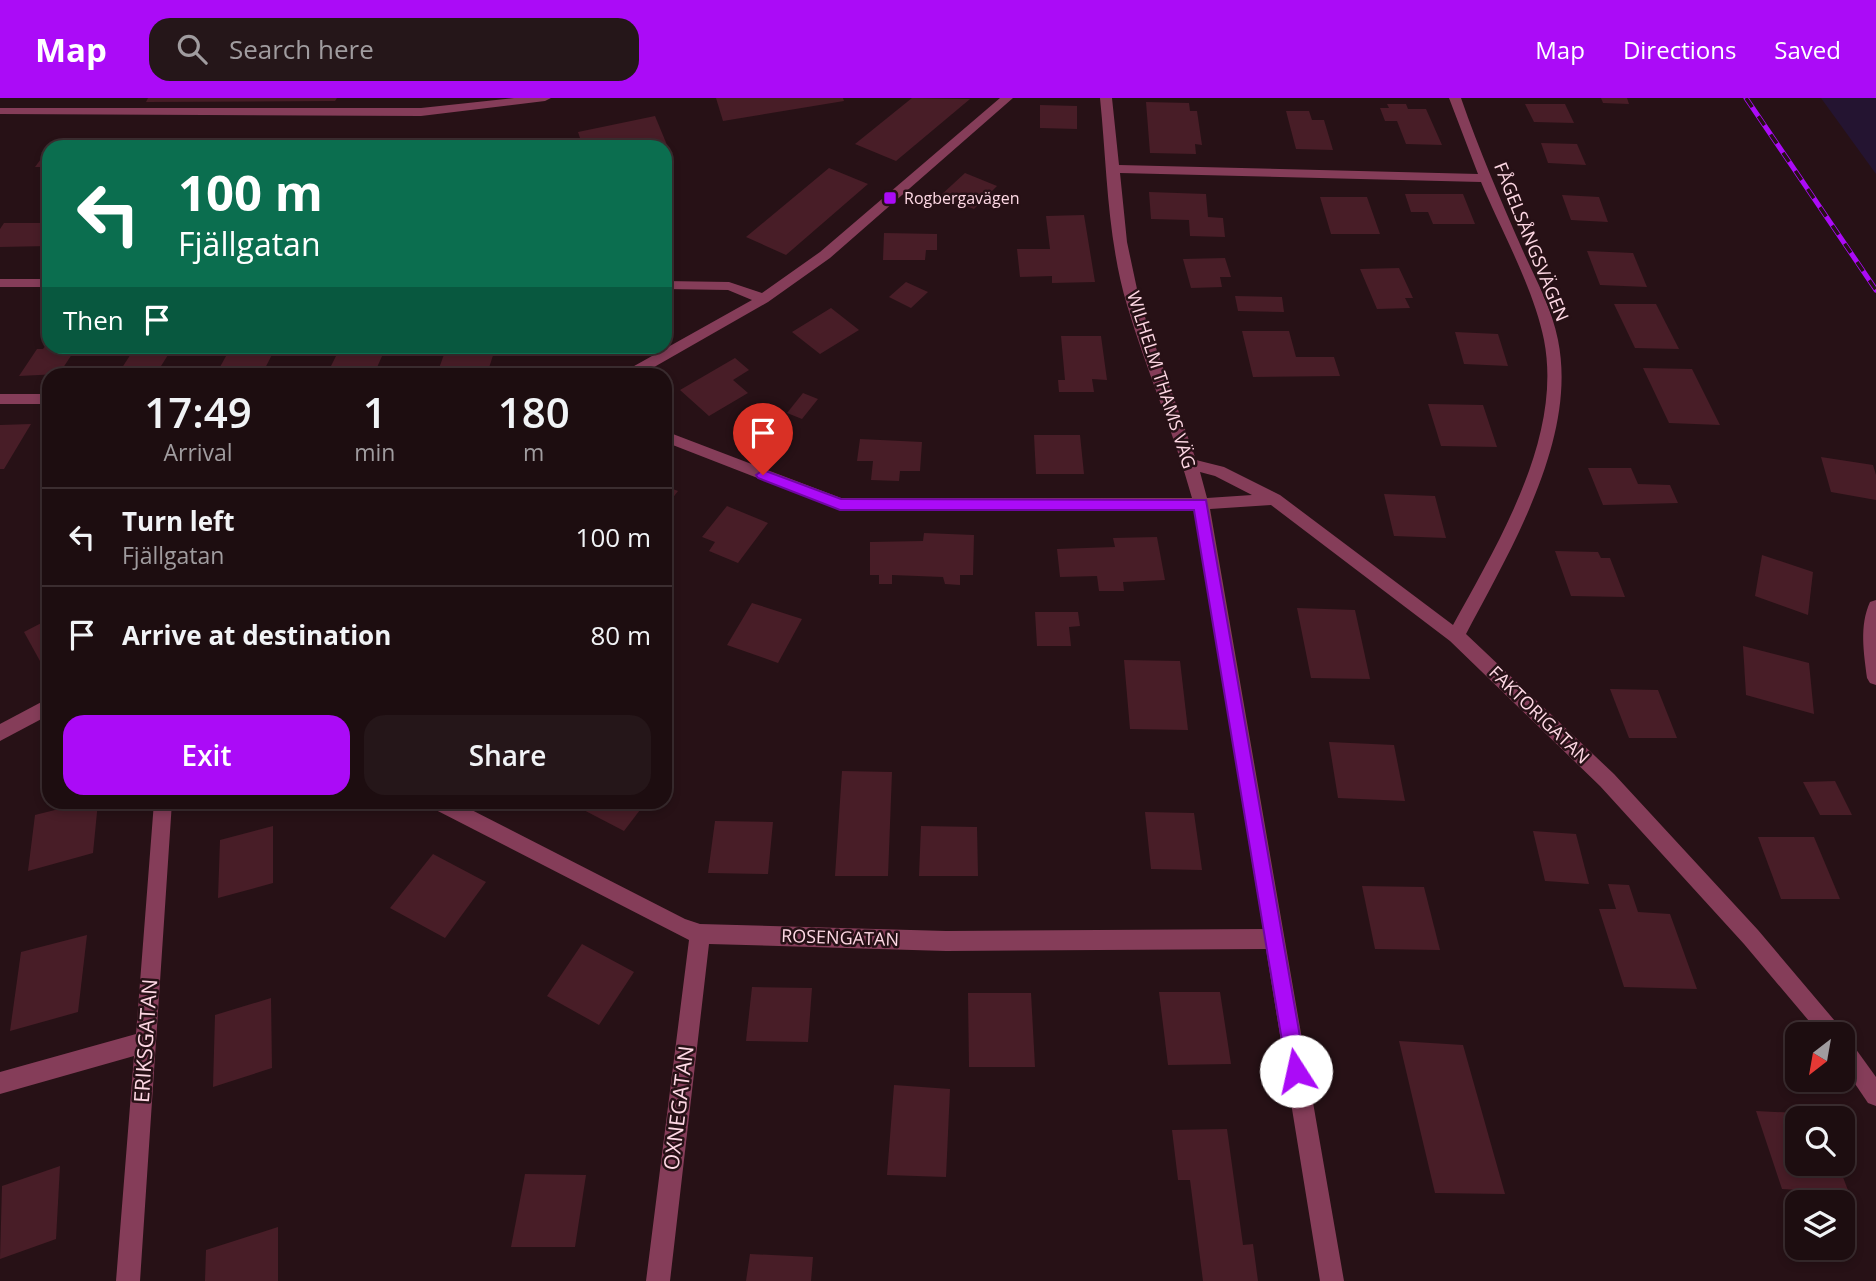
<!DOCTYPE html>
<meta charset="utf-8">
<style>
body{margin:0;font-family:"Open Sans",sans-serif;background:#251619;color:#f1f3f6;height:100vh;display:flex;flex-direction:column;font-size:26px;white-space:nowrap}
*{box-sizing:border-box;margin:0}
p{font-size:23px;color:#a09c9f}
.icon{flex:none;width:38px;height:38px;fill:none;stroke:currentColor;stroke-width:2;stroke-linecap:round;stroke-linejoin:round}
.map{position:relative;flex:1;overflow:hidden}
.side{position:absolute;left:42px;top:270px;width:630px;height:441px;display:flex;flex-direction:column;background:#1d0d10;border-radius:21px;box-shadow:0 4px 10px #0003,0 0 0 2px #3b2d30}
.side>*{flex:none}
.banner{position:absolute;left:42px;top:42px;width:630px;height:214px;border-radius:21px;box-shadow:0 4px 10px #0003,0 0 0 2px #3b2d30;background:#0b6e4f;color:#fff;overflow:hidden}
.needle{width:46px;rotate:211deg}
.controls{position:absolute;left:1785px;top:924px;display:grid;gap:14px}
.controls a{display:grid;place-items:center;width:70px;height:70px;border-radius:14px;background:#1d0d10;box-shadow:0 4px 10px #0003,0 0 0 2px #3b2d30;font-size:35px}
.pin{position:absolute;display:grid;place-items:center;width:60px;height:60px;color:#fff;margin:-72px -30px;border-radius:50% 50% 50% 0;rotate:-45deg;box-shadow:0 0 7px #0007}
.pin .icon{rotate:45deg}
.me{position:absolute;width:77px;margin:-38px;rotate:350deg;stroke-linejoin:round;filter:drop-shadow(0 0 5px #0008)}
.turn{display:flex;align-items:center;gap:24px;height:147px;padding:0 21px;font-size:32px}
.turn .icon{width:91px;height:91px;stroke-width:2.5}
.turn b{display:block;font-size:49px;line-height:60px}
.then{display:flex;align-items:center;height:66px;padding:0 21px;background:#0003;gap:14px;font-size:26px}
.eta{display:flex;justify-content:space-evenly;align-items:center;height:119px;text-align:center}
.eta b{font-size:42px;font-weight:600;line-height:49px}
.cta{display:flex;gap:14px;margin-top:auto;padding:14px 21px}
.cta a{flex:1;height:80px;border-radius:21px;background:#ab0bf7;color:#fff;font-size:28px;font-weight:600;line-height:80px;text-align:center}
.cta a+a{background:#251619;color:#f1f3f6}
ul{padding:0;list-style:none}
li{display:flex;align-items:center;gap:21px;height:98px;padding:0 21px;border-top:2px solid #3b2d30}
li div{flex:1}
li b{display:block;font-size:26px}
li em{font-style:normal}
header{display:flex;align-items:center;gap:42px;box-sizing:border-box;height:98px;padding:0 35px;background:#ab0bf7;color:#fff}
header strong{font-size:33px}
nav{display:flex;gap:38px;margin-inline-start:auto;font-size:24px}
.search{width:490px;height:63px;background:#251619;display:flex;align-items:center;gap:18px;box-sizing:border-box;padding:0 24px;border-radius:21px;color:#a09c9f;font-size:26px}
.map>svg:first-child{display:block}
</style>
<header>
<strong>Map</strong>
<div class="search"><svg class="icon" aria-label="search" viewBox="0 0 24 24"><circle cx="10" cy="10" r="6"/><path d="M15 15l6 6"/></svg>Search here</div>
<nav><a>Map</a><a>Directions</a><a>Saved</a></nav>
</header>
<div class="map">
<svg width="1876" height="1183" viewBox="0 0 1876 1183">
<rect width="100%" height="100%" fill="#271116"/>
<polygon fill="#241431" points="1821,0 1876,0 1876,76"/>
<g fill="#481d27">
<polygon points="148,0 337,0 335,3 146,4"/>
<polygon points="716,0 843,0 844,3 723,23"/>
<polygon points="912,0 970,1 896,63 855,46"/>
<polygon points="1601,0 1627,0 1629,6 1603,5"/>
<polygon points="1146,4 1189,5 1190,13 1197,13 1202,47 1195,46 1196,56 1150,55"/>
<polygon points="1387,6 1406,6 1408,11 1426,11 1442,47 1406,46 1397,23 1385,23 1380,10 1389,10"/>
<polygon points="1525,6 1565,6 1574,25 1534,24"/>
<polygon points="1040,7 1077,8 1077,31 1040,30"/>
<polygon points="1286,13 1309,13 1312,22 1324,22 1333,52 1296,51"/>
<polygon points="655,18 667,47 583,49 578,34"/>
<polygon points="194,41 235,41 230,49 188,49"/>
<polygon points="54,44 129,44 126,49 50,49"/>
<polygon points="351,44 378,47 376,49 347,49"/>
<polygon points="1541,45 1577,46 1586,67 1548,65"/>
<polygon points="49,50 49,69 35,69"/>
<polygon points="829,70 868,86 786,157 746,139"/>
<polygon points="965,75 997,88 974,111 940,98"/>
<polygon points="1149,94 1206,96 1208,119 1223,120 1225,139 1190,138 1189,122 1151,121"/>
<polygon points="1405,96 1463,96 1475,126 1433,126 1428,114 1411,114"/>
<polygon points="1562,97 1599,99 1608,124 1571,122"/>
<polygon points="1320,99 1367,99 1380,136 1331,136"/>
<polygon points="1084,117 1095,184 1052,185 1052,178 1020,179 1017,151 1050,151 1046,118"/>
<polygon points="4,125 49,125 49,148 0,149 0,131"/>
<polygon points="884,135 937,136 937,152 926,152 925,162 883,162"/>
<polygon points="1587,153 1633,155 1647,189 1600,187"/>
<polygon points="1225,160 1231,179 1220,179 1222,189 1191,190 1183,161"/>
<polygon points="1399,170 1413,200 1405,200 1410,210 1377,211 1360,171"/>
<polygon points="906,184 928,194 911,210 889,199"/>
<polygon points="1235,198 1282,199 1284,214 1238,213"/>
<polygon points="1614,206 1656,206 1679,251 1635,250"/>
<polygon points="831,210 859,232 820,256 792,234"/>
<polygon points="1242,233 1289,233 1296,259 1334,259 1340,278 1253,279"/>
<polygon points="1455,234 1498,236 1508,268 1464,266"/>
<polygon points="1061,238 1101,238 1107,282 1092,281 1094,294 1059,294 1058,282 1065,282"/>
<polygon points="49,243 49,248 76,250 59,276 19,278 37,251 43,251"/>
<polygon points="136,248 155,248 173,249 156,276 118,276"/>
<polygon points="341,248 369,248 366,255 383,256 374,276 327,276"/>
<polygon points="447,248 496,248 487,276 437,276"/>
<polygon points="230,251 275,251 262,276 216,276"/>
<polygon points="735,260 749,272 733,282 748,295 709,318 680,292"/>
<polygon points="1643,270 1692,271 1720,327 1669,325"/>
<polygon points="803,295 818,301 802,321 787,315"/>
<polygon points="1428,306 1483,307 1497,349 1441,348"/>
<polygon points="31,326 4,371 0,371 0,327"/>
<polygon points="1034,337 1080,337 1084,376 1036,376"/>
<polygon points="860,341 922,344 920,373 900,373 899,383 871,382 873,363 857,363"/>
<polygon points="1821,359 1873,367 1876,377 1876,402 1831,394"/>
<polygon points="1588,370 1631,370 1638,386 1670,387 1678,405 1603,407"/>
<polygon points="665,388 678,393 665,410"/>
<polygon points="1384,396 1435,398 1446,440 1394,438"/>
<polygon points="727,408 768,425 738,465 709,453 715,444 702,439"/>
<polygon points="924,435 974,437 973,477 960,477 960,487 945,486 943,479 892,477 892,486 879,486 879,477 870,477 870,444 923,443"/>
<polygon points="1157,439 1165,482 1123,484 1124,493 1099,493 1097,478 1060,479 1057,451 1115,449 1113,440"/>
<polygon points="1555,453 1598,454 1601,460 1610,460 1625,499 1571,498"/>
<polygon points="1762,457 1813,474 1808,517 1755,498"/>
<polygon points="752,505 802,521 778,565 727,547"/>
<polygon points="1297,510 1355,512 1370,581 1311,580"/>
<polygon points="1035,514 1078,514 1080,528 1069,529 1071,548 1037,548"/>
<polygon points="49,521 49,558 40,563 24,534"/>
<polygon points="1743,548 1809,565 1814,616 1746,597"/>
<polygon points="1124,562 1180,563 1188,632 1130,631"/>
<polygon points="1610,591 1658,592 1677,640 1629,640"/>
<polygon points="1329,644 1394,647 1405,703 1338,700"/>
<polygon points="842,673 892,674 888,778 835,778"/>
<polygon points="1835,683 1852,717 1820,717 1803,684"/>
<polygon points="87,704 98,704 93,755 28,773 35,717"/>
<polygon points="579,704 646,704 624,733 576,708"/>
<polygon points="1145,714 1194,715 1202,772 1151,771"/>
<polygon points="715,723 773,724 768,776 708,775"/>
<polygon points="273,728 273,785 218,800 220,742"/>
<polygon points="921,728 977,729 978,778 919,778"/>
<polygon points="1533,733 1576,736 1589,786 1545,783"/>
<polygon points="1758,739 1814,739 1840,801 1781,801"/>
<polygon points="433,756 486,784 445,840 390,810"/>
<polygon points="1608,786 1629,787 1638,814 1670,816 1697,891 1624,889 1599,811 1616,811"/>
<polygon points="1362,788 1424,789 1440,852 1375,851"/>
<polygon points="87,837 78,914 10,933 21,854"/>
<polygon points="582,846 634,874 599,927 547,898"/>
<polygon points="752,889 812,890 808,944 746,943"/>
<polygon points="1159,894 1220,894 1231,966 1168,967"/>
<polygon points="968,895 1031,895 1035,969 969,969"/>
<polygon points="271,900 272,970 213,989 215,917"/>
<polygon points="1399,943 1463,947 1505,1096 1435,1095"/>
<polygon points="894,987 950,991 946,1079 887,1077"/>
<polygon points="1756,1013 1820,1016 1822,1020 1797,1020 1797,1066 1838,1066 1849,1095 1782,1091"/>
<polygon points="1227,1031 1243,1147 1253,1146 1258,1183 1203,1183 1190,1082 1178,1082 1172,1032"/>
<polygon points="60,1068 56,1141 0,1161 2,1088"/>
<polygon points="525,1076 586,1077 575,1149 511,1149"/>
<polygon points="278,1129 278,1183 205,1183 206,1152"/>
<polygon points="750,1156 813,1159 811,1183 746,1183"/>
</g>
<g fill="none" stroke-linecap="round" stroke-linejoin="round">
<g fill="#853d59" fill-rule="evenodd">
<polygon points="514,0 551,0 545,3 421,18 0,16 0,10 421,10"/>
<polygon points="1000,0 1013,0 830,160 768,204 642,276 625,276 627,272 752,202 728,192 665,191 665,183 729,184 762,195 820,154"/>
<path d="M1100,0H1112L1119,67L1478,76L1449,0H1461C1479,52 1501,103 1523,153C1536,182 1552,211 1558,242C1578,341 1510,452 1466,536L1614,676L1758,832L1840,929L1843,936H1820L1744,846L1600,688L1450,543L1271,407L1210,411L1344,1183H1320L1266,851L946,853L709,846L670,1183H646L689,842L432,710L430,704H456L685,821L700,826L946,833L1263,831L1194,412H840L665,344V333L841,400H1192C1174,334 1146,272 1127,207C1107,140 1107,68 1100,0ZM1120,75L1481,84C1501,132 1534,191 1544,242C1563,339 1498,445 1453,527L1280,397L1224,369L1196,362L1140,205L1127,144ZM1200,374L1215,378L1252,397L1207,400Z"/>
<rect x="0" y="181" width="49" height="8"/>
<rect x="0" y="296" width="49" height="10"/>
<path d="M1876,502V587L1870,585L1867,580C1864,555 1859,528 1870,504Z"/>
<polygon points="49,600 49,617 0,643 0,626"/>
<polygon points="154,704 172,704 140,1183 116,1183 134,958 0,996 0,974 136,936"/>
<polygon points="1843,939 1850,943 1876,979 1876,1008 1868,1005 1843,968"/>
</g>
<defs>
<polyline id="rail" points="1746,0 1876,192"/>
</defs>
<use href="#rail" stroke="#ab0bf7" stroke-width="5"/>
<use href="#rail" stroke="#271116" stroke-width="3.5" stroke-dasharray="11" stroke-linecap="butt"/>
</g>
<polygon fill="#ab0bf7" stroke="#6f07a1" stroke-width="2" points="763,372 841,401 1206,402 1306,973 1303,980 1296,982 1290,980 1287,973 1194,412 840,412 758,380 756,377"/>
<rect fill="#ab0bf7" stroke="#271116" stroke-width="2.5" x="883" y="93" width="14" height="14" rx="3.5"/>
<g text-anchor="middle" stroke-width="5" stroke-linejoin="round" paint-order="stroke">
<g font-size="16" fill="#fed8e4" stroke="#271116" text-anchor="start">
<text x="904" y="106">Rogbergavägen</text>
</g>
<g font-size="18" fill="#fed8e4" stroke="#271116">
<text transform="translate(1531 144) rotate(68)" y="6">FÅGELSÅNGSVÄGEN</text>
<text transform="translate(1161 282) rotate(72)" y="6">WILHELM THAMS VÄG</text>
<text transform="translate(1539 617) rotate(44)" y="6">FAKTORIGATAN</text>
<text transform="translate(840 840) rotate(2)" y="6">ROSENGATAN</text>
</g>
<g font-size="21" fill="#fed8e4" stroke="#271116">
<text transform="translate(146 943) rotate(-86)" y="7">ERIKSGATAN</text>
<text transform="translate(679 1010) rotate(-83)" y="7">OXNEGATAN</text>
</g>
</g>
</svg>
<div class="controls">
<a><svg class="needle" viewBox="-14 -14 28 28"><path d="M0-13l5 13h-10z" fill="#e53935"/><path d="M0 13l5-13h-10z" fill="#a09c9f"/></svg></a>
<a><svg class="icon" aria-label="search" viewBox="0 0 24 24"><circle cx="10" cy="10" r="6"/><path d="M15 15l6 6"/></svg></a>
<a><svg class="icon" aria-label="layers" viewBox="0 0 24 24"><path d="M12 4l9 5-9 5-9-5zM3 14l9 5 9-5"/></svg></a>
</div>
<div class="pin" style="left:763px;top:377px;background:#d93025"><svg class="icon" aria-label="arrive" viewBox="0 0 24 24"><path d="M6 21V4h12l-3 4 3 4H6"/></svg></div>
<svg class="me" style="left:1296px;top:973px" viewBox="-20 -20 40 40"><circle r="19" fill="#fff"/><path d="M0-13L10 11 0 6-10 11z" fill="#ab0bf7"/></svg>
<div class="banner">
<div class="turn"><svg class="icon" aria-label="left" viewBox="0 0 24 24"><path d="M17 20v-9H6M10 6l-5 5 5 5"/></svg><div><b>100 m</b>Fjällgatan</div></div>
<div class="then">Then<svg class="icon" aria-label="arrive" viewBox="0 0 24 24"><path d="M6 21V4h12l-3 4 3 4H6"/></svg></div>
</div>
<section class="side">
<div class="eta">
<div><b>17:49</b><p>Arrival</p></div>
<div><b>1</b><p>min</p></div>
<div><b>180</b><p>m</p></div>
</div>
<ul>
<li><svg class="icon" aria-label="left" viewBox="0 0 24 24"><path d="M17 20v-9H6M10 6l-5 5 5 5"/></svg><div><b>Turn left</b><p>Fjällgatan</p></div><em>100 m</em></li>
<li><svg class="icon" aria-label="arrive" viewBox="0 0 24 24"><path d="M6 21V4h12l-3 4 3 4H6"/></svg><div><b>Arrive at destination</b></div><em>80 m</em></li>
</ul>
<div class="cta"><a>Exit</a><a>Share</a></div>
</section>
</div>
